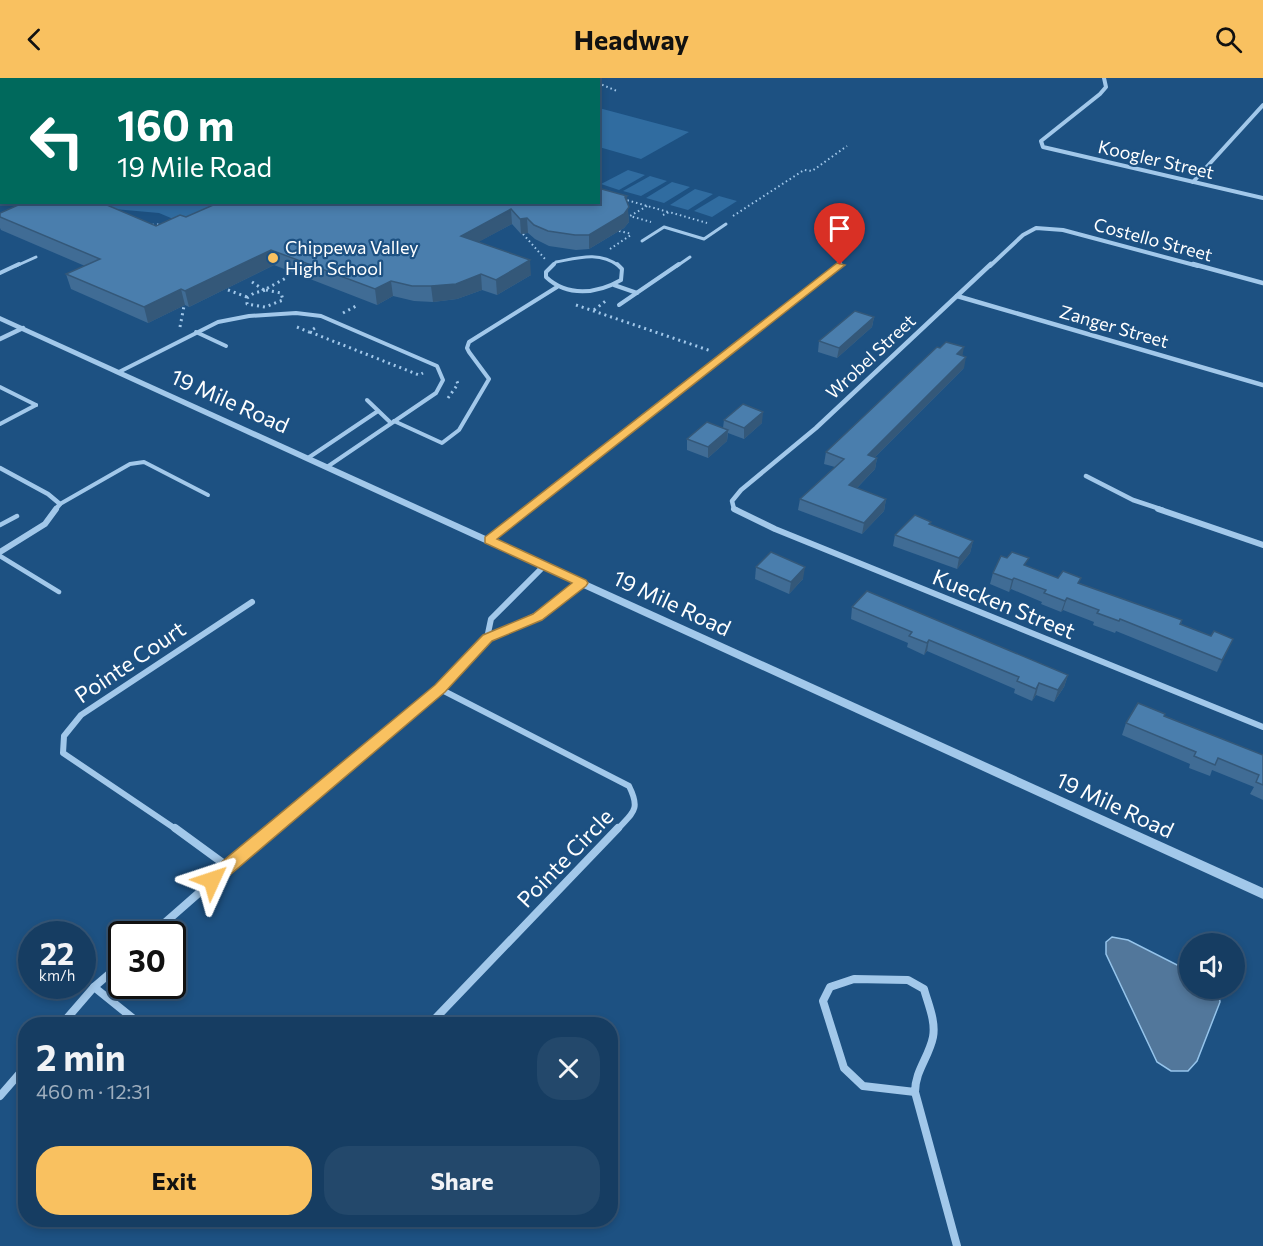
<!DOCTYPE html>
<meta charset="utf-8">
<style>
body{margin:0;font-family:Commissioner,sans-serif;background:#23486b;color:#f1f3f6;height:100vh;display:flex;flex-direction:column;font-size:22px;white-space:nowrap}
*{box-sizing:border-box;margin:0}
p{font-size:20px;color:#9eaebe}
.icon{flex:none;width:33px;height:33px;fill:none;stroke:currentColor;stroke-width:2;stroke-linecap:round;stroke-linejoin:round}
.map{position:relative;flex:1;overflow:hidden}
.details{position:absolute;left:18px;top:939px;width:600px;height:210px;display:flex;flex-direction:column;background:#163d62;border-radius:24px;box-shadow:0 3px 9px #0003,0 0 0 2px #355677}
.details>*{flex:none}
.hud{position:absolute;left:0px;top:0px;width:600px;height:126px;box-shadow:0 3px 9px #0003,0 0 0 2px #355677;background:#00695c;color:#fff;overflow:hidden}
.fabs{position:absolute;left:1179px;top:855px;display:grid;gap:12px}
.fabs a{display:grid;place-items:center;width:66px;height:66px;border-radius:50%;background:#163d62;box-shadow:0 3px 9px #0003,0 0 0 2px #355677;font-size:30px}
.speed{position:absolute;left:18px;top:843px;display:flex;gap:12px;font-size:30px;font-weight:700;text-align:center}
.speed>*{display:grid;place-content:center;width:78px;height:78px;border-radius:50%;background:#163d62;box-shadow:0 3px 9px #0003,0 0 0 2px #355677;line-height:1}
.speed small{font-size:15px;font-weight:400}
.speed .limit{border:3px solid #111;border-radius:9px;background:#fff;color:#111}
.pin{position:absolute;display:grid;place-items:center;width:51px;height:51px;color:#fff;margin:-62px -26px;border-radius:50% 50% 50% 0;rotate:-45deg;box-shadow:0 0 6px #0007}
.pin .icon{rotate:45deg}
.me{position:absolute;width:66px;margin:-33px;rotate:48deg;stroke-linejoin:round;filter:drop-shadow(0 0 4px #0008)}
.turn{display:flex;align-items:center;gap:21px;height:126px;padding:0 18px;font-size:27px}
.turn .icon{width:78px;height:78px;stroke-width:2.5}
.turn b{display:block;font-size:42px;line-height:51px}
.round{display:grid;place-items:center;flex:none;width:63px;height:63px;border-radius:24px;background:#23486b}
.headline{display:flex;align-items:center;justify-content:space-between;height:102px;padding:0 18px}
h1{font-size:36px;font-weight:700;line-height:45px}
.cta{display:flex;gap:12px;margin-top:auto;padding:12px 18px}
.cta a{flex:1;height:69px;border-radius:24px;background:#f9c160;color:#111;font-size:24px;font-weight:700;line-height:69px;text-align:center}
.cta a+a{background:#23486b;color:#f1f3f6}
header{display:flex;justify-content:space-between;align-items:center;height:78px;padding:0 18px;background:#f9c160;color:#111;font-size:27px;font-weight:700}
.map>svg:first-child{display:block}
</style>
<header><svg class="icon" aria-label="back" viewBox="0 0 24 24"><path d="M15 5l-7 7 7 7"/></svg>Headway<svg class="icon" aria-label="search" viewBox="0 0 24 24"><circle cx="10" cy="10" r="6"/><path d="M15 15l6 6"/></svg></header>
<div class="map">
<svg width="1263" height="1168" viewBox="0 0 1263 1168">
<rect width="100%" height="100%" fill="#1d5182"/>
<g fill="#306ca0">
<polygon points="599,30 689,54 641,81 599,69"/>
<polygon points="628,92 645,97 619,112 601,106"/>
<polygon points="650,98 667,103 641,118 623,113"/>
<polygon points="672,104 690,109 664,125 646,120"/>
<polygon points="695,111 713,116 688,132 670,127"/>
<polygon points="719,118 737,123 712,139 694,133"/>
<polygon points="101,125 221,125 178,143 159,135 114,131"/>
</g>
<polygon fill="#52779b" stroke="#95c4eb" stroke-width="1.5" points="1112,859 1128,862 1189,893 1190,910 1218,911 1220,924 1197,983 1188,993 1171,993 1157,984 1106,876 1106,864"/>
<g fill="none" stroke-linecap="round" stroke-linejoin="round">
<g stroke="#a2c8ea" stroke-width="2" stroke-dasharray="1.5 3" stroke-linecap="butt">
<polyline points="578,0 584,2"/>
<polyline points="107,2 109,0"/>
<polyline points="598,5 617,13"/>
<polyline points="623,121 668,134"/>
<polyline points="647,128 630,138 651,144"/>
<polyline points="663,137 669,134 707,145"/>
<polyline points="733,138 804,92 812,93 847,68"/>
<polyline points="148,147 165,146"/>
<polyline points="619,153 632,156"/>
<polyline points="523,156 545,181"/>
<polyline points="610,171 631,157"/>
</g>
<g stroke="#a2c8ea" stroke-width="3" stroke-dasharray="2 4" stroke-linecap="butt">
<polyline points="252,204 264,212 286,200"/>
<polyline points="228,212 247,219"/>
<polygon points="266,212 281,215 283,222 265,229 247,226 247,220 254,215"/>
<polyline points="576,227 711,273"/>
<polyline points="594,232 607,222"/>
<polyline points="343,235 356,228"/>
<polyline points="180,249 184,228"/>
<polyline points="297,249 309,254 315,250"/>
<polyline points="310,254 419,297 423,295"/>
<polyline points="448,320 458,306 456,301"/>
</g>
<g stroke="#a2c8ea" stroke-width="3">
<polyline points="275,2 279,0"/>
<polyline points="0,126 3,124"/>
<polyline points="642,163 664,149 704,161 726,146"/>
<polyline points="16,188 36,179"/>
<path d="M552,188L556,184C578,180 599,173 619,188"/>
<polyline points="677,188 690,179"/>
</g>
<g stroke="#a2c8ea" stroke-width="4">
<path d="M554,186L546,194V199C567,219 597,216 621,202L622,191L617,186"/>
<polyline points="0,195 19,186"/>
<polyline points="614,207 637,215"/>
<polyline points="619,227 679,186"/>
<polyline points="196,254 226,268"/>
<polyline points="119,294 218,244 249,238 296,235 321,238 437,288 443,302 436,315 327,389"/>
<polyline points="0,309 36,327"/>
<polyline points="367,322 391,345"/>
<polyline points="394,343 442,365 459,352 489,301 469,274 467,270 469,264 557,209"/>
<polyline points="0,346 36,327"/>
<polyline points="308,380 378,333"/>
<polyline points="60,426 130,386 144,384 208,417"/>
</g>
<g stroke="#a2c8ea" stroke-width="4.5">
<polyline points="0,447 17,438"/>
<polyline points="0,478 59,514"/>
</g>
<g stroke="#a2c8ea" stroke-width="4">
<polyline points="1104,0 1106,9 1100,16 1041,63 1043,69 1263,120"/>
<polyline points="532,2 535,0"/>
<polyline points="1193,104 1263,27"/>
<polyline points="839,188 839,181"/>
<polyline points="990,188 1023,157 1036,150 1063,152 1198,188"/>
</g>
<g stroke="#a2c8ea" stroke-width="4.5">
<polyline points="1193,186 1263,205"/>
<polyline points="957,218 1263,307"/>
<polyline points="0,261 23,250"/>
<polyline points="0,390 48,416 60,426 55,432"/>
<polyline points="1086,398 1133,422 1163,432"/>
<polyline points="527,432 840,186"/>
<polyline points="737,432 734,431 732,423 741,412 816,350 991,186"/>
</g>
<g stroke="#a2c8ea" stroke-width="6">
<polyline points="734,431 775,451 1263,649"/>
<polyline points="1158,431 1263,467"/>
<polyline points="489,462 529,431"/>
<polyline points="0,474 45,446 56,431"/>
<polyline points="544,488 491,541 487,560 537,537 581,505"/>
<path d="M440,611L629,708C641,732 633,734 617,752"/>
<polyline points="177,752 63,675 64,658 81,637 252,524"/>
<polyline points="271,752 440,611 487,560"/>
</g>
<g stroke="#a2c8ea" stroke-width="8">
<polyline points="175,750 227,788"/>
<polyline points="152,856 273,750"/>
<path d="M854,901L908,902L924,911C928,926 936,943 933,959C929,979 915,993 915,1014L863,1008L844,990L823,923L830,909Z"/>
<polyline points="94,909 140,946"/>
<polyline points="62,946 94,909 122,885"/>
<polyline points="430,946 618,750"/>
<polyline points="915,1014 957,1168"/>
<polyline points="0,1018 26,988"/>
</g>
<polygon fill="#a2c8ea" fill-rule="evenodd" points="0,238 1263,810 1263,821 0,243"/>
</g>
<g fill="#406c95">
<polygon points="627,126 629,144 624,150 589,171 576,172 549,168 535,161 528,155 521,156 512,146 478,164 531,197 497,217 482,212 457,221 433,224 414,223 393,218 377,227 274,187 189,229 185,227 148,245 71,211 66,196 85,188 1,152 0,150 0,135 156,148 186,139"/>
<polygon points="874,239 872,249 837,280 818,274 819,263"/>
<polygon points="964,290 875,379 877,380 875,391 857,410 886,421 884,433 862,456 798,432 800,421 835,389 824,386 826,374"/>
<polygon points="724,342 762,345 744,361 728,355 727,363 708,380 687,372 687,361 723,350"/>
<polygon points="931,447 973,463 970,475 957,491 893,468 895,457"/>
<polygon points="1027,488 1058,500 1079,505 1182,542 1181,546 1211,558 1233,561 1217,594 1116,553 1115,555 1093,547 1094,544 1063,532 1061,534 1041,526 1042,524 1011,511 1009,514 990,506 993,495"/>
<polygon points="756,489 803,501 789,516 755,501"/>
<polygon points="852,529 1068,597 1064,609 1054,624 1036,617 1032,623 1014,615 1015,611 927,573 924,577 907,569 908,565 851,541"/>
<polygon points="1165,638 1263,677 1263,722 1250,716 1254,709 1212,692 1210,698 1189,690 1190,686 1122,657 1126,645"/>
</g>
<g fill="#345879">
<polygon points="51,0 105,0 105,2 46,2"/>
<polygon points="2,16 2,31 0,32 0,17"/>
<polygon points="627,118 629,144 624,150 589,171 589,157"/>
<polygon points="511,131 512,146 462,173 461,158"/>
<polygon points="527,140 528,155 521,156 520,141"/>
<polygon points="271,172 274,187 189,229 185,213"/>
<polygon points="530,182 531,197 497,217 496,202"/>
<polygon points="481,196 482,212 457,221 433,224 431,208"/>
<polygon points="391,203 393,218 377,227 375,211"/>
<polygon points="181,211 185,227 148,245 144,229"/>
<polygon points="874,239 872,249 837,280 839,270"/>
<polygon points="964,269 962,280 957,276"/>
<polygon points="966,279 964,290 866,388 868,377"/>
<polygon points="763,334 762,345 744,361 744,350"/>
<polygon points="728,352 727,363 708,380 708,369"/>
<polygon points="877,380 875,391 848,419 849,407"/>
<polygon points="886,421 884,433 862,456 864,445"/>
<polygon points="973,463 970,475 957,491 959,480"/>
<polygon points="805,489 803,501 789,516 791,504"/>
<polygon points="1014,500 1011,511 1009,514 1012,502"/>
<polygon points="1067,520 1063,532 1061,534 1065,523"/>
<polygon points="1233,561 1228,572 1217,594 1222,582"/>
<polygon points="929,562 927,573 924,577 927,565"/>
<polygon points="1068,597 1064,609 1054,624 1058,612"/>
<polygon points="1039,605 1036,617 1032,623 1036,611"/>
</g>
<g fill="#4a7ead" stroke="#345879" stroke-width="1.5">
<polygon points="0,0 51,0 46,2 2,2 2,16 0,17"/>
<polygon points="598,110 627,118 625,119 629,129 624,136 589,157 575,157 548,153 534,147 527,140 520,141 511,131 461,158 530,182 496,202 481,196 456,206 431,208 412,208 391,203 375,211 271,172 185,213 181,211 144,229 66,196 100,181 0,139 0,135 25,124 100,124 156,148 180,137 186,139 220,124 598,124"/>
<polygon points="855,233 874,239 839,270 819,263"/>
<polygon points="946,264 964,269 957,276 966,279 868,377 877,380 849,407 886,421 864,445 800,421 844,381 826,374 937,269 940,270"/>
<polygon points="743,326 763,334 744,350 724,342"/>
<polygon points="707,344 728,352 708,369 687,361"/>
<polygon points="915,437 931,444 929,446 973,463 959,480 895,457"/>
<polygon points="771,474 805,489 791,504 756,489"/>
<polygon points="1012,474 1029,480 1024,487 1058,500 1063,493 1081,500 1078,505 1182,542 1180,546 1211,558 1214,553 1233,561 1222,582 1120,541 1119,543 1097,535 1099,532 1067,520 1065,523 1044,515 1046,512 1014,500 1012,502 993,495 1001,478 1007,480"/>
<polygon points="867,513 1068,597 1058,612 1039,605 1036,611 1017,603 1019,599 929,562 927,565 909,558 912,554 852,529"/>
<polygon points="1138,625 1165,636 1164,638 1263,677 1263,707 1256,704 1259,697 1218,680 1215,687 1194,678 1196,674 1126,645"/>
</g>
<polygon fill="#f9c160" stroke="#a27d3e" stroke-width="1.5" points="837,185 845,187 497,461 586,502 588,505 586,508 542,542 492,563 445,614 218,807 212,808 206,807 204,802 206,797 435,607 483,557 533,536 572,505 485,465 485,459"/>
<circle fill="#f9c160" stroke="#1d5182" stroke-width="2" cx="273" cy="180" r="6"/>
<g text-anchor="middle" stroke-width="4.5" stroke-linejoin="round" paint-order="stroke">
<g font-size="18" fill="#fff" stroke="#1d5182">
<text transform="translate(1156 82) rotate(13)" y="6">Koogler Street</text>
<text transform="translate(1153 162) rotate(15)" y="6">Costello Street</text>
<text transform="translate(1114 249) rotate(16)" y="6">Zanger Street</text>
<text transform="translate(871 279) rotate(-43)" y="6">Wrobel Street</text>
</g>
<g font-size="18" fill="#fff" stroke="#1d5182" text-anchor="start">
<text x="285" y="176">Chippewa Valley<tspan x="285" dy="21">High School</tspan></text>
</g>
<g font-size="22" fill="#fff" stroke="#1d5182">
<text transform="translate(230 323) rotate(24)" y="8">19 Mile Road</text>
<text transform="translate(672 525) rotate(25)" y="8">19 Mile Road</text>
<text transform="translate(1004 526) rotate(22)" y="8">Kuecken Street</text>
<text transform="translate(130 584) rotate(-34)" y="8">Pointe Court</text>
<text transform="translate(1115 727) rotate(25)" y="8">19 Mile Road</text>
<text transform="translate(565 780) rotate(-46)" y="8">Pointe Circle</text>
</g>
</g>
</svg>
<div class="fabs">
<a><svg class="icon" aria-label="sound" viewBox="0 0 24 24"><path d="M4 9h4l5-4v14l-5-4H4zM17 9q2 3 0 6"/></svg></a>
</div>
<div class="speed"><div>22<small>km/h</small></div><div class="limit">30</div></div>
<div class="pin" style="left:840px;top:187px;background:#d93025"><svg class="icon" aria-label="arrive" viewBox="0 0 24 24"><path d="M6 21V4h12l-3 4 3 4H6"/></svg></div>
<svg class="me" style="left:212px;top:802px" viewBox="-20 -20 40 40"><path d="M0-17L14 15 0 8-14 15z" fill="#f9c160" stroke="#fff" stroke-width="4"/></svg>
<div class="hud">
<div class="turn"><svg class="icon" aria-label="left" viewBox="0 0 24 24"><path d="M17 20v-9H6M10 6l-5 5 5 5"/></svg><div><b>160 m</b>19 Mile Road</div></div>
</div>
<section class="details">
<div class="headline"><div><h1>2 min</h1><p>460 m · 12:31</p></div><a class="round"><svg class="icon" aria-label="close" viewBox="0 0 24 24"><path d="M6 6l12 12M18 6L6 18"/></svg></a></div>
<div class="cta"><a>Exit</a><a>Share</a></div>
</section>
</div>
